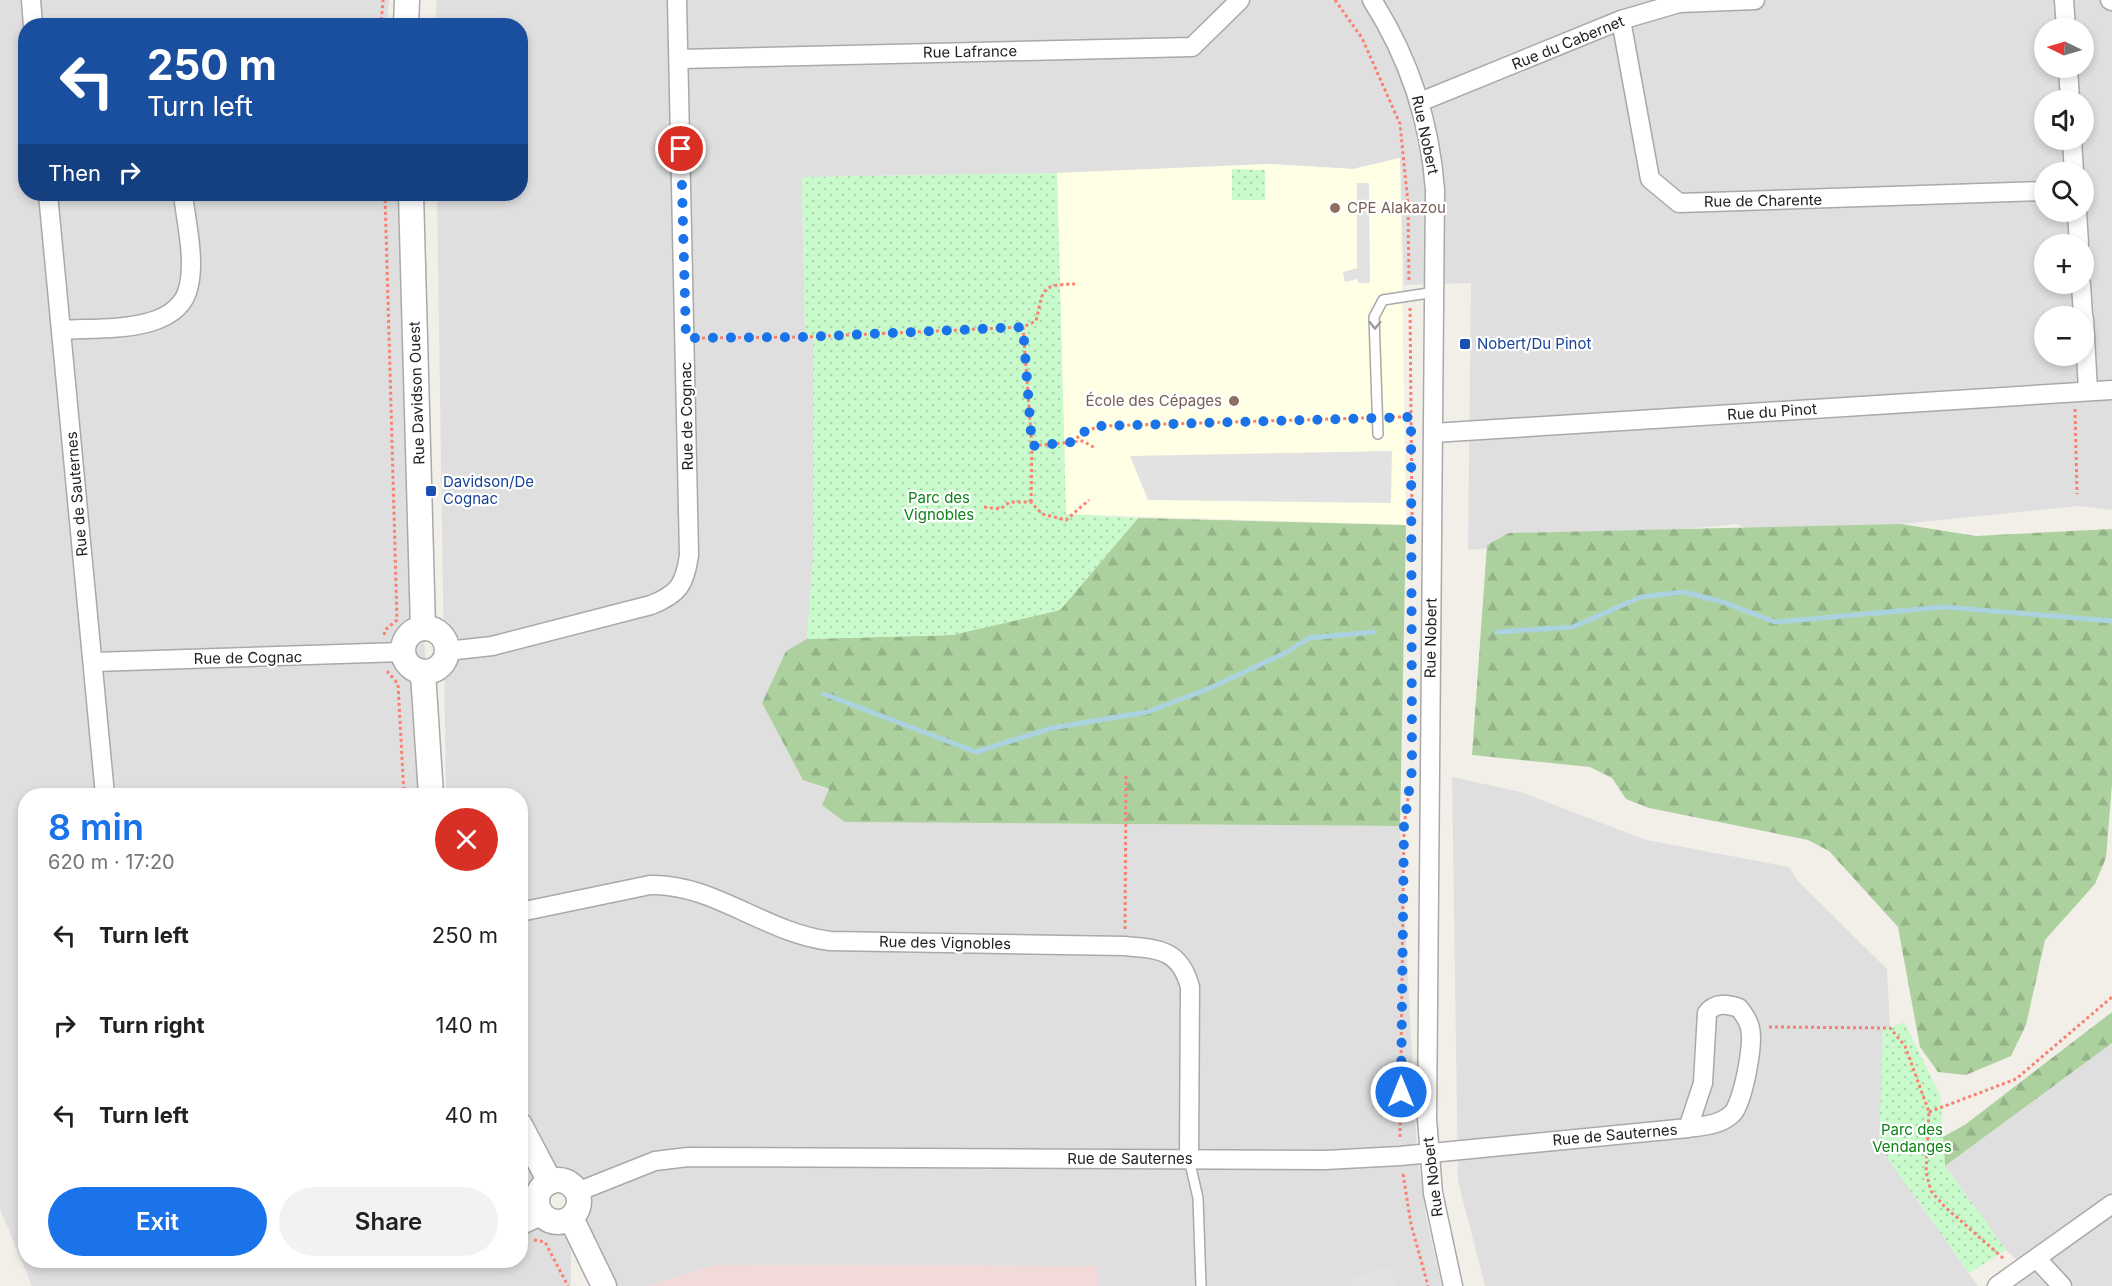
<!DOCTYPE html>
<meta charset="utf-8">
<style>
body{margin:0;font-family:Inter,sans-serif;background:#f2f2f2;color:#202124;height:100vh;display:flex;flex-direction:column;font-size:22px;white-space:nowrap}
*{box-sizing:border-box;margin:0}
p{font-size:20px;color:#757577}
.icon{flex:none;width:33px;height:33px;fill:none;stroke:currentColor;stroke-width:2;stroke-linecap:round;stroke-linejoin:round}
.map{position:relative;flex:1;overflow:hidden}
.drawer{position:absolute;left:18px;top:788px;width:510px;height:480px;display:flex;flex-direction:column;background:#fff;border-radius:24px;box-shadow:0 3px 9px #0003}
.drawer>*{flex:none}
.hud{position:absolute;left:18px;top:18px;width:510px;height:183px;border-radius:24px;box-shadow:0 3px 9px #0003;background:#1a4fa0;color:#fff;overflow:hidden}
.needle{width:39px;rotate:275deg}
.tools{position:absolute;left:2034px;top:18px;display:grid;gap:12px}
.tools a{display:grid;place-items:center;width:60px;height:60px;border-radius:50%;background:#fff;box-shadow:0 3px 9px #0003;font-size:30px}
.pin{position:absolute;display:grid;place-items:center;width:51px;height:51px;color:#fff;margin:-26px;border:3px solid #fff;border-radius:50%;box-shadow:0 2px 6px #0007}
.me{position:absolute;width:66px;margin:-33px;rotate:0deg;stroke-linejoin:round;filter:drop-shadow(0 0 4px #0008)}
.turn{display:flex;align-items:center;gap:21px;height:126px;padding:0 30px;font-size:27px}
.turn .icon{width:78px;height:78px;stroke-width:2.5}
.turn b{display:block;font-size:42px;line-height:51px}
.then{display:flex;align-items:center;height:57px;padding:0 30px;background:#0003;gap:12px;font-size:22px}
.round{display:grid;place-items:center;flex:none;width:63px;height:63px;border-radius:32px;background:#f2f2f2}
.head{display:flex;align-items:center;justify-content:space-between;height:102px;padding:0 30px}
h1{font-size:36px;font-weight:600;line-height:45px;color:#1a73e8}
.button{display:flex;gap:12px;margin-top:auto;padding:12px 30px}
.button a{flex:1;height:69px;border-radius:36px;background:#1a73e8;color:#fff;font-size:24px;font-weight:600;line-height:69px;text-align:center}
.button a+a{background:#f2f2f2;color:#202124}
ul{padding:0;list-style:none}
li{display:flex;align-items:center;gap:18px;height:90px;padding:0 30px}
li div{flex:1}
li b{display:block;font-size:22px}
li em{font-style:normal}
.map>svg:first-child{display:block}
</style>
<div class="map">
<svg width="2112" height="1286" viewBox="0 0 2112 1286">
<defs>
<pattern id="forest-firs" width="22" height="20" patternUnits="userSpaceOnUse" patternTransform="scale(1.5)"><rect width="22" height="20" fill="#add19e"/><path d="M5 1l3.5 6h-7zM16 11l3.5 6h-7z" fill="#95b388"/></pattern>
<pattern id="park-dots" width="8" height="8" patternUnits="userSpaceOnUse" patternTransform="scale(1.5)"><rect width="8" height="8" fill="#c8facc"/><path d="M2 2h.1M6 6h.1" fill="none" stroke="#acd6af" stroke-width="1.8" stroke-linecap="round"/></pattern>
</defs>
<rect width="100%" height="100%" fill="#f2efe9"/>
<g fill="#e0dfdf" fill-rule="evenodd">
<polygon points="0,0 389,0 387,25 26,26 26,194 405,194 431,795 26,795 26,1260 520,1260 521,1125 542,1188 538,1197 538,1206 549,1220 556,1222 571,1218 571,1286 32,1286 0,1209"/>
<path d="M437,0H2112V510L2079,506L1901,524L1856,537L1774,543L1737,524L1468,550L1471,283L1404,285L1400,158L1353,169L1270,164L1057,173L802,177L805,336H813V558L807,639L786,651L762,703L803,780L829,790L845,822L1400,826L1417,1151L1426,1217L1442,1286H1098V1266L714,1265L650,1286H618L521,1098L520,795H446L437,194H520V26H435ZM2044,28H2084V68H2044ZM2044,100H2084V140H2044ZM2044,172H2084V212H2044ZM2044,244H2084V284H2044ZM2044,316H2084V356H2044Z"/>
<polygon points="1452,777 1521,792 1646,840 1789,867 1797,880 1887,969 1890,1028 1884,1028 1879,1146 1978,1286 1485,1286 1458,1181"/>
<polygon points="2112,1043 2112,1286 1997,1286 2024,1266 2006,1250 1945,1166"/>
</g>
<polygon fill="#f2dad9" points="714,1265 1098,1266 1098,1286 650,1286"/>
<polygon fill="#ffffe5" points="1400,158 1406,525 1066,514 1057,173 1270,164 1353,169"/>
<g fill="url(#forest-firs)">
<polygon points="1138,518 1406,525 1400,826 845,822 822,805 829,789 803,780 762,703 786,651 807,639 952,635 1060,610"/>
<polygon points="1901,524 1976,536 2112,529 2112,784 2106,858 2095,884 2045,940 2026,1025 2011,1056 1966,1075 1938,1072 1920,1047 1898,927 1829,851 1808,840 1649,808 1626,799 1612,778 1590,767 1472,755 1487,545 1509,533"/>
<polygon points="2112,1012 2112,1043 1945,1166 1943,1137 1966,1124"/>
</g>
<g fill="url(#park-dots)">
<polygon points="1232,169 1265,170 1265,200 1232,200"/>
<polygon points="1057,173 1066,514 1138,518 1060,610 952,635 807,639 813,558 813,337 805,337 802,177"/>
<polygon points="1904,1022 1940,1095 1945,1166 2006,1250 1969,1273 1879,1146 1883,1028 1890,1028"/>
</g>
<g fill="#e2e2e2">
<polygon points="1357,183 1369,183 1370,283 1358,283 1358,279 1345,282 1343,272 1357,268"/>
<polygon points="1392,451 1391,503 1148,500 1130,456"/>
<polygon points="1390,1267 1395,1286 1352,1286 1350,1278"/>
</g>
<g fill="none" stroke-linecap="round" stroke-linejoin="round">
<g stroke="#aad3df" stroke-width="5">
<polyline points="1497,632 1573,627 1641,597 1684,592 1723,602 1775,622 1944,607 2112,621"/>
<polyline points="824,694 976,752 1052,728 1147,712 1208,689 1285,653 1309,638 1373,632"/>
</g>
<defs>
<g id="service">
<polyline points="1378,434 1374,317 1383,300 1435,292"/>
<polyline points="1189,1159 1198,1198 1201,1286"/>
</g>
<g id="minor">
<polyline points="31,0 33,26"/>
<path d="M1372,0C1409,58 1430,122 1435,190L1427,1119L1433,1193L1453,1286"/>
<polyline points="2064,0 2066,28"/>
<polyline points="2110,0 2112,1"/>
<polyline points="1621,20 1650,179 1679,203 2044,191"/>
<polyline points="680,59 1192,47 1240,0"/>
<polyline points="2068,68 2070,100"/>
<polyline points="1420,102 1621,20 1679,3 1755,0"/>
<polyline points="2072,140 2074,172"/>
<polyline points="48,194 105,795"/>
<polyline points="2077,212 2079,244"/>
<polyline points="2081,284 2083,316"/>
<polyline points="2084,319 2088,390"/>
<path d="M62,330C101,327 180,335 189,285C195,257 186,222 183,194"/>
<polyline points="1433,433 2112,390"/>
<path d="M447,651L492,646L651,605C679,594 685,584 689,555L677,0"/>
<polyline points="94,662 402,652"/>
<path d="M520,912L650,885C713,883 765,933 830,941L1125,946C1160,949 1180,950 1190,987L1189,1159"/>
<path d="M577,1192L655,1161L688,1157L1325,1160L1400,1156L1688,1128C1703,1126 1720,1125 1732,1114C1743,1103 1754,1044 1750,1028C1749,1022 1743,1013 1739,1008C1727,1004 1715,1002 1707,1013L1703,1083L1688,1128"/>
<polyline points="520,1226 543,1215"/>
<polyline points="2037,1259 2062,1286"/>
<polyline points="1997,1286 2112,1204"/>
</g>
<g id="tertiary">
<polyline points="406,26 407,0"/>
<polyline points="411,194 423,628"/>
<circle cx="425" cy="650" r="22"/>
<polyline points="423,673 431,795"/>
<polyline points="520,1125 550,1182"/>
<circle cx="558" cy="1201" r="21"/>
<polyline points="571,1218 604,1286"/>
</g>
</defs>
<use href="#service" stroke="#a9a9a9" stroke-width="12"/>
<use href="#minor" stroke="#a9a9a9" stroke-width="21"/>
<use href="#tertiary" stroke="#a9a9a9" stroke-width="27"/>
<g stroke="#fa8072" stroke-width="3" stroke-dasharray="3 3" stroke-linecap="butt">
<polyline points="1335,0 1362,38 1400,124 1408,204 1409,283"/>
<polyline points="381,26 383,0"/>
<polyline points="1410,308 1412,517"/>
<polyline points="1023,327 1032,446 1083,441 1095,448"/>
<path d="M702,338L805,337L1023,327L1036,321C1044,289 1039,285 1075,284"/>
<polyline points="2075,409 2077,494"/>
<polyline points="1392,417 1411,417"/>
<polyline points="1072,442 1084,432 1100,426 1364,418"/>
<polyline points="1031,502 1032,446"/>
<polyline points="984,507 1000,509 1010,502 1031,502 1042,514 1066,520 1089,500"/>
<polyline points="384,635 385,630 397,620 385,194"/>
<polyline points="387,671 398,684 404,795"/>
<polyline points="1125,929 1126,775"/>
<polyline points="1769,1027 1890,1028 1905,1046 1929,1112 1926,1172 1931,1191 1945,1207 2004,1259"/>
<polyline points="1929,1112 2016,1079 2112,997"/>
<polyline points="1400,1137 1404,826 1410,784"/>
<polyline points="1403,1174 1411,1224 1428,1286"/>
<polyline points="534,1240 545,1242 568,1286"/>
</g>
<use href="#service" stroke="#fff" stroke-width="9"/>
<use href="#minor" stroke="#fff" stroke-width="18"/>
<use href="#tertiary" stroke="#fff" stroke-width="24"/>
</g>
<defs><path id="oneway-chevron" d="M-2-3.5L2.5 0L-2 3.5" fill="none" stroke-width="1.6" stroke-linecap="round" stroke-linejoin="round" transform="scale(1.5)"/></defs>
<use stroke="#9c9c9c" href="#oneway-chevron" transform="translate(1375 325) rotate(91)"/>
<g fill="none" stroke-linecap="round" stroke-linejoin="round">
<polyline stroke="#1a73e8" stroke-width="10" stroke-dasharray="0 18" points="681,149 686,338 805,337 1023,327 1032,446 1072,442 1084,432 1100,426 1411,417 1412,770 1404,826 1401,1092"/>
</g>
<g fill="#8d6e63" stroke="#fff" stroke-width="2">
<circle cx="1335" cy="208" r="6"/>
<circle cx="1234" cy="401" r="6"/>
</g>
<g fill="#1a4fb4" stroke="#fff" stroke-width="2">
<rect x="1459" y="338" width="12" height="12" rx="3"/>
<rect x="425" y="485" width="12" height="12" rx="3"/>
</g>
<g text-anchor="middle" stroke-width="4.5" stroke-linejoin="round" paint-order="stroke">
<g font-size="15" fill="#222" stroke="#fff">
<text transform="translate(1568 43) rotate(-22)" y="5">Rue du Cabernet</text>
<text transform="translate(970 52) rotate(-1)" y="5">Rue Lafrance</text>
<text transform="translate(1425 135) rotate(78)" y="5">Rue Nobert</text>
<text transform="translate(1763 201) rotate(-1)" y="5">Rue de Charente</text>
<text transform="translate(417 393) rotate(-92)" y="5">Rue Davidson Ouest</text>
<text transform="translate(1772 412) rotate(-4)" y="5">Rue du Pinot</text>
<text transform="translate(687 416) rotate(-91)" y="5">Rue de Cognac</text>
<text transform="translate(77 494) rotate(-95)" y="5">Rue de Sauternes</text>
<text transform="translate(1431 638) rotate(-89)" y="5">Rue Nobert</text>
<text transform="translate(248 658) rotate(-1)" y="5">Rue de Cognac</text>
<text transform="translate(945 943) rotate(1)" y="5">Rue des Vignobles</text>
<text transform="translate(1615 1135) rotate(-5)" y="5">Rue de Sauternes</text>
<text x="1130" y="1164">Rue de Sauternes</text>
<text transform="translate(1433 1177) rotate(-97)" y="5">Rue Nobert</text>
</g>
<g font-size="15" fill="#785e54" stroke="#fff" text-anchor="start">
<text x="1347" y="213">CPE Alakazou</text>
<text x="1222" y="406" text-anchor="end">École des Cépages</text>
</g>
<g font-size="15" fill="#164399" stroke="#fff" text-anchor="start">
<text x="1477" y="349">Nobert/Du Pinot</text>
<text x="443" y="487">Davidson/De<tspan x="443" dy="17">Cognac</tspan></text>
</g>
<g font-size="15" fill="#0c8416" stroke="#fff">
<text x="939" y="503">Parc des<tspan x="939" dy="17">Vignobles</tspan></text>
<text x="1912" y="1135">Parc des<tspan x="1912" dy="17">Vendanges</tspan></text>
</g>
</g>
</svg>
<div class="tools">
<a><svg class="needle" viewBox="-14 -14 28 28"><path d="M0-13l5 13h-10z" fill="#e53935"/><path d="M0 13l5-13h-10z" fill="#757577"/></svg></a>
<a><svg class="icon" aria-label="sound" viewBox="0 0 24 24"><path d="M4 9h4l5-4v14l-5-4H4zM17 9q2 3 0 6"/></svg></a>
<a><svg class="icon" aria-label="search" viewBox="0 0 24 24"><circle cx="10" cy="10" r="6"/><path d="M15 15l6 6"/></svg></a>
<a>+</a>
<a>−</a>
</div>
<div class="pin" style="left:681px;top:149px;background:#d93025"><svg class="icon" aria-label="arrive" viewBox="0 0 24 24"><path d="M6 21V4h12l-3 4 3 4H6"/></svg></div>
<svg class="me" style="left:1401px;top:1092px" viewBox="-20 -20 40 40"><circle r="17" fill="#1a73e8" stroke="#fff" stroke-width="3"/><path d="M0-11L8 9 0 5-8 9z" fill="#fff"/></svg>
<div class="hud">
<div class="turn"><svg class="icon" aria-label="left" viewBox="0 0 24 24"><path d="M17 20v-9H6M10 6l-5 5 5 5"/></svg><div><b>250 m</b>Turn left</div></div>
<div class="then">Then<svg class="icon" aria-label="right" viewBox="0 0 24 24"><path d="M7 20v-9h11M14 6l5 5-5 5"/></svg></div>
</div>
<section class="drawer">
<div class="head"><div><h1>8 min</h1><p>620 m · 17:20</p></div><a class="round" style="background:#d93025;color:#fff"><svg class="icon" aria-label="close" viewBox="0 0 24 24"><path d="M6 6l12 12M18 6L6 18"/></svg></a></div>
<ul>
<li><svg class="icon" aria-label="left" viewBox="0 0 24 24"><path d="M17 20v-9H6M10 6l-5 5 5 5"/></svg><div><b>Turn left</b></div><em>250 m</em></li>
<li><svg class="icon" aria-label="right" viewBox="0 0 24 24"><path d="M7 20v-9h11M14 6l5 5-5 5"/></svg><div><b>Turn right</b></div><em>140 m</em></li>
<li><svg class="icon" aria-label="left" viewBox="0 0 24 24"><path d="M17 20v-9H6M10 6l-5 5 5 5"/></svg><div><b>Turn left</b></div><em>40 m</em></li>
</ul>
<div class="button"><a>Exit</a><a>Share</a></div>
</section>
</div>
